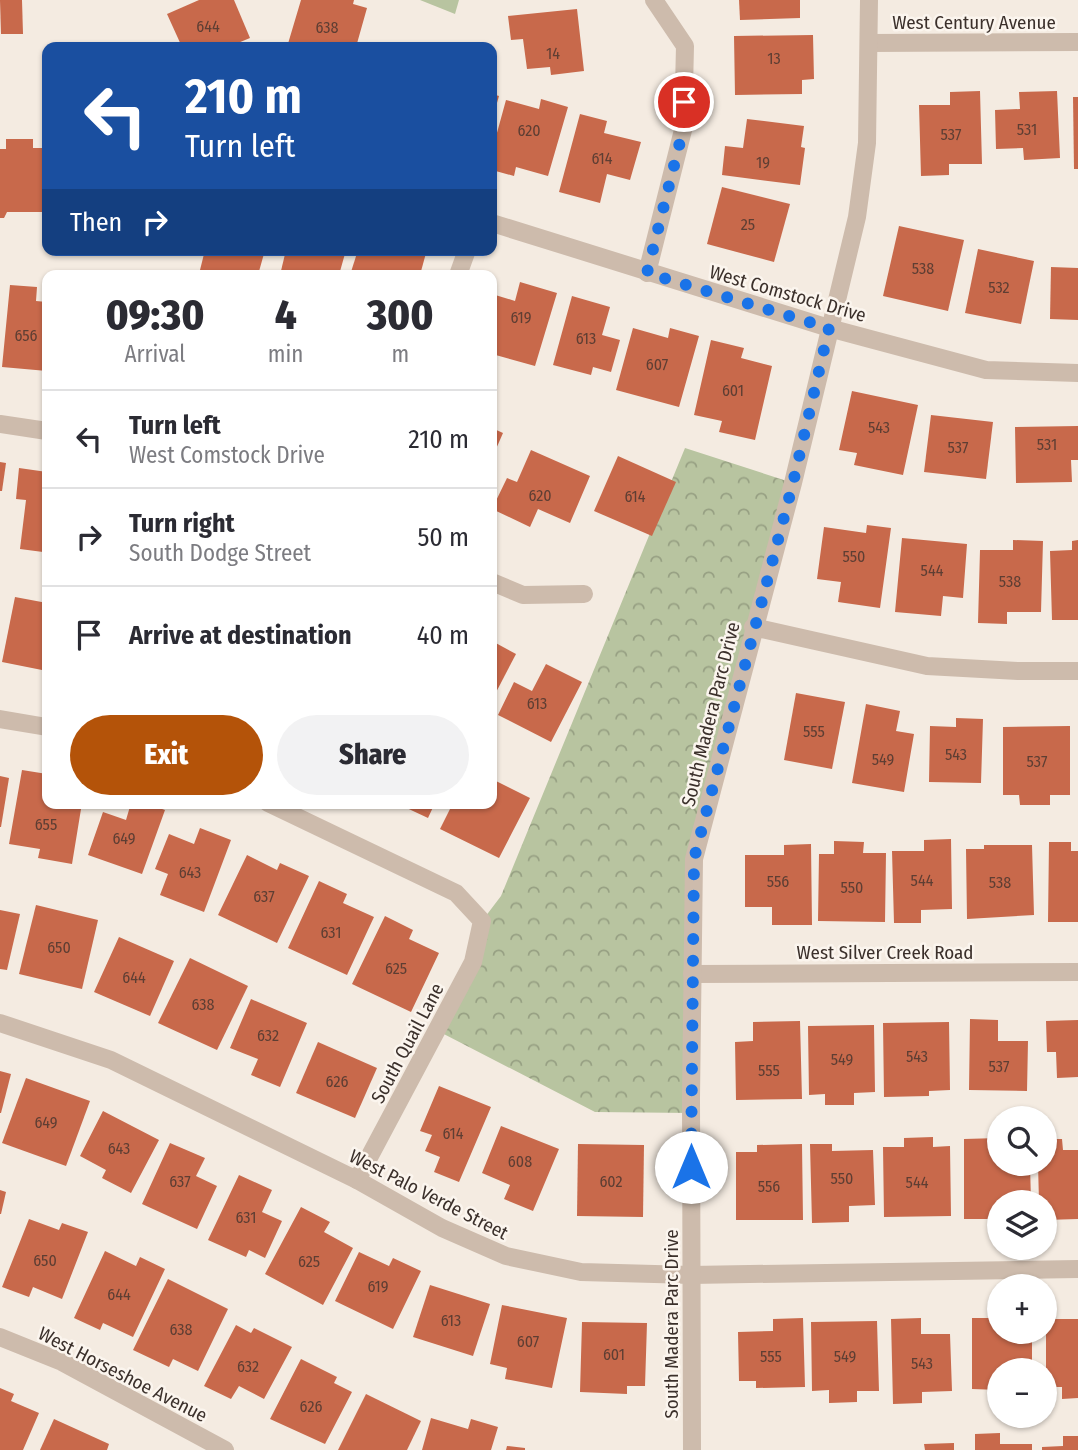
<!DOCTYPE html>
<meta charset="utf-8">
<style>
body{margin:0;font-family:"Fira Sans Condensed",sans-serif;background:#f2f2f3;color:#2b2b33;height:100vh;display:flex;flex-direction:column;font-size:26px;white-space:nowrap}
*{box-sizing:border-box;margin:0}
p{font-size:23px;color:#7c7c81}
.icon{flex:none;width:38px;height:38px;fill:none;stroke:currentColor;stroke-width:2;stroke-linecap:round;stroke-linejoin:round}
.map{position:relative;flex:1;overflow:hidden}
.sheet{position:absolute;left:42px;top:270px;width:455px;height:539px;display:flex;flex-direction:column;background:#fff;border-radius:14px;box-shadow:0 2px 5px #0004}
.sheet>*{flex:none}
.guide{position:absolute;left:42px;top:42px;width:455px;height:214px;border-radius:14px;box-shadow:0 2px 5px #0004;background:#1a4fa0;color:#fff;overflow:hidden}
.controls{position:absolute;left:987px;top:1106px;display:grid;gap:14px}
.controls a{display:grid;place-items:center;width:70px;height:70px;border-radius:50%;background:#fff;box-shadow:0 2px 5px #0004;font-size:35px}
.pin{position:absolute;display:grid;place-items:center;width:60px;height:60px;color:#fff;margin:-30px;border:4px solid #fff;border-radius:50%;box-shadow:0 2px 7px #0007}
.me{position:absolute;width:77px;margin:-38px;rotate:0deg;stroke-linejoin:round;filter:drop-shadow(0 0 5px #0008)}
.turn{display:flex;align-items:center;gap:24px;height:147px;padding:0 28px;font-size:32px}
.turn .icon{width:91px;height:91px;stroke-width:2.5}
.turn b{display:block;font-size:49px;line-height:60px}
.then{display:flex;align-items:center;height:66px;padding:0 28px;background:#0003;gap:14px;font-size:26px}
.eta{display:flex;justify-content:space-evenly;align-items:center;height:119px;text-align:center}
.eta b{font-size:42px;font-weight:800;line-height:49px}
.primary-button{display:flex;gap:14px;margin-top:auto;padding:14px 28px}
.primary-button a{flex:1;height:80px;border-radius:42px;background:#b45309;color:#fff;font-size:28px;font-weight:800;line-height:80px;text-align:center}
.primary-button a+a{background:#f2f2f3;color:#2b2b33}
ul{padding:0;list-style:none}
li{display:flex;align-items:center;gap:21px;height:98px;padding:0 28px;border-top:2px solid #e1e1e2}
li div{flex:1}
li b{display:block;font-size:26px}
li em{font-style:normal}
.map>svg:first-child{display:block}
</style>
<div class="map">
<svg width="1078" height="1450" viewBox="0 0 1078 1450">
<defs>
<pattern id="park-crowns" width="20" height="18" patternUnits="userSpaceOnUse" patternTransform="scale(1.75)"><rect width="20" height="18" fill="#b8c4a0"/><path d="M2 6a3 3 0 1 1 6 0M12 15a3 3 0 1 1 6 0" fill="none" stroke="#97a083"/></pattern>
</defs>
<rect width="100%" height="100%" fill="#f4ebe1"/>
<g fill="url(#park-crowns)">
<polygon points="420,0 459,0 455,14"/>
<polygon points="685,448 793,483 694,859 691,1113 595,1112 438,1031 482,921 501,896"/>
</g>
<g fill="#c8694b">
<polygon points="0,0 22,0 23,34 1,34"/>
<polygon points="199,0 234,0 250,38 228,47 182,47 167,14"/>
<polygon points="301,0 354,0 353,4 367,8 356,47 287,47"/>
<polygon points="739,0 800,0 800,18 740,20"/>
<polygon points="577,9 584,71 551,75 550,67 527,69 523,39 511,40 508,16"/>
<polygon points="813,35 814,79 802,80 802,94 735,95 734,36"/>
<polygon points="980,91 982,164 949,164 949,175 921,176 919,105 950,105 950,92"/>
<polygon points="1057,91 1060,158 1024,160 1023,148 996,149 995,110 1020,109 1019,92"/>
<polygon points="492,94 499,96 492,120"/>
<polygon points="1073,97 1078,97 1078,169 1074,169"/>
<polygon points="541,99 568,107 548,176 516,167 514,176 492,170 492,151 506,100 539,109"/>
<polygon points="580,114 607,121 604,133 641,142 630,180 607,174 600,203 559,192"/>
<polygon points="747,119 804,126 801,147 805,148 800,185 722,175 725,146 743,148"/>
<polygon points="6,139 33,139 33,148 47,148 47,212 7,212 4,218 0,218 0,149 6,149"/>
<polygon points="722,187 790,204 774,262 707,244"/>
<polygon points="899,226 964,240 948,311 883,296"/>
<polygon points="978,249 1034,261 1021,324 965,313"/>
<polygon points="205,250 265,250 258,275 219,275 200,270"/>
<polygon points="286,250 346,250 339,275 280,275"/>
<polygon points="358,250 416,250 426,253 420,275 350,275"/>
<polygon points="1051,267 1078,268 1078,320 1050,319"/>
<polygon points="520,282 557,293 535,366 492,354 495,334 492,333 492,294 515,301"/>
<polygon points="10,285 37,287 36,301 47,302 47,371 2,367"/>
<polygon points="572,296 610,307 602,335 620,340 611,372 593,367 591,375 553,365"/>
<polygon points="633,328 668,338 670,328 699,336 679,407 616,390"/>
<polygon points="711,340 744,348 741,358 772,366 755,440 719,432 722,421 694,415"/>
<polygon points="852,391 918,405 903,475 854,465 857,453 839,450"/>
<polygon points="931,415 993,422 986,479 924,472"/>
<polygon points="1078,426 1078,460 1071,460 1072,482 1016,483 1015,427"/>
<polygon points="492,428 503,433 492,458"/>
<polygon points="531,450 590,476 570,523 538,509 530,527 492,509 507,478 517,482"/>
<polygon points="618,456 676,482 652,536 594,511"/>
<polygon points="0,462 6,463 2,491 0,491"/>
<polygon points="19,468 47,472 47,540 45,539 43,552 20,549 26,500 16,499"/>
<polygon points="867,525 891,528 880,608 838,602 841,582 817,579 824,527 866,533"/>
<polygon points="902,538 967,544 963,598 943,596 941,616 895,612"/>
<polygon points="1013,540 1043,541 1041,612 1007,612 1007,624 978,623 980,550 1013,550"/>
<polygon points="1078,540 1078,620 1052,620 1050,551 1072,550 1072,541"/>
<polygon points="15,597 47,603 47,671 2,662"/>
<polygon points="492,641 516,654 492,700"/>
<polygon points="546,664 582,682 551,742 498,715 514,682 532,691"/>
<polygon points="796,693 845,702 832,769 784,760"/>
<polygon points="866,704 900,711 896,731 914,734 904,792 852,783"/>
<polygon points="956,718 983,719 981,783 929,782 930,726 956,727"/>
<polygon points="1070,726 1070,795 1050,795 1050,805 1020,805 1019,795 1003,795 1003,727"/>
<polygon points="22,770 47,774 47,803 82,803 72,864 38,858 40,849 9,844"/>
<polygon points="0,776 9,778 1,827 0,827"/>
<polygon points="492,779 530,798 499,858 440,829 453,803 492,803"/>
<polygon points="131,803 145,803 165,810 142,874 88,855 103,812 126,820"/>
<polygon points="396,803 435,803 428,818"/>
<polygon points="200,828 231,840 204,912 160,895 168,874 155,869 169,834 194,844"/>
<polygon points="951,839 952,909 921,910 921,923 894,923 892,851 924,851 924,840"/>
<polygon points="834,841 864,842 863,853 886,853 885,922 818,921 819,854 834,854"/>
<polygon points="1049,842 1071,842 1071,851 1078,851 1078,922 1048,922"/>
<polygon points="811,844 812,925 772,925 772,907 745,907 745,855 784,855 784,845"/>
<polygon points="984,845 1032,845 1034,915 967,919 966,849 984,849"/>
<polygon points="247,855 277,870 280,863 309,876 277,943 218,915"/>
<polygon points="319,881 347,894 343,903 374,917 347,975 288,948"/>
<polygon points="36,905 98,920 82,989 19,974"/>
<polygon points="0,910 20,914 7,970 0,969"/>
<polygon points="385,916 413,930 409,939 439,953 411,1012 352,984"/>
<polygon points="119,937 174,961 150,1016 94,992"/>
<polygon points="190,958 248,986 217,1050 158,1023"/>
<polygon points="251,999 307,1023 280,1087 251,1075 258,1059 230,1048"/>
<polygon points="970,1019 998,1020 998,1041 1028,1041 1027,1091 969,1090"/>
<polygon points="1078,1020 1078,1077 1057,1078 1056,1052 1047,1052 1046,1021"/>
<polygon points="800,1021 802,1099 736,1100 735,1042 753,1041 753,1022"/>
<polygon points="949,1022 950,1090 929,1091 929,1096 884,1097 883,1023"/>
<polygon points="874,1025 875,1092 854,1093 854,1105 825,1105 825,1094 809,1095 808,1026"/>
<polygon points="318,1042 377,1068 355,1118 296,1093"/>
<polygon points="0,1071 11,1074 1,1113 0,1113"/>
<polygon points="26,1078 90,1101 66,1166 2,1143"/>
<polygon points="439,1086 491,1107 459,1182 434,1172 440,1157 425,1151 432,1135 420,1131"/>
<polygon points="103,1111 159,1140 131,1193 102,1178 106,1170 80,1156"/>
<polygon points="501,1126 559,1149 533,1211 504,1199 510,1185 482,1173"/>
<polygon points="933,1137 933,1147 950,1146 951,1216 884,1217 883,1147 904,1147 904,1138"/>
<polygon points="999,1138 999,1164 1030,1164 1031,1202 999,1202 999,1219 964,1219 964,1139"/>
<polygon points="1045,1139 1062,1139 1063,1150 1078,1150 1078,1219 1045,1220 1045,1202 1039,1202 1038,1164 1045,1164"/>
<polygon points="170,1143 205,1158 196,1176 217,1186 197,1229 142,1204"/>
<polygon points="578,1144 644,1145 643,1217 577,1216"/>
<polygon points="802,1144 803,1220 736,1220 736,1152 757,1152 757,1145"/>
<polygon points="810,1144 832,1144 832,1151 873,1150 875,1205 849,1206 849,1222 812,1223"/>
<polygon points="239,1175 272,1190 262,1212 282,1221 265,1258 249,1250 246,1257 208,1240"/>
<polygon points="0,1190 6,1192 1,1214 0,1214"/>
<polygon points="301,1207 330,1222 324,1232 353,1248 323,1305 265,1274"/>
<polygon points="29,1219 59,1230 62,1223 88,1232 62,1299 33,1287 29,1297 2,1287"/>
<polygon points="105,1251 136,1266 140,1257 165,1269 133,1337 103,1323 100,1330 74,1318"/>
<polygon points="359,1252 389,1266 393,1258 421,1271 393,1329 335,1301"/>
<polygon points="168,1279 228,1309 198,1371 173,1359 169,1367 133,1350"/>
<polygon points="430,1285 490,1304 473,1356 413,1337"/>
<polygon points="502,1305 567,1318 552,1388 505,1379 507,1368 490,1364"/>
<polygon points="803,1318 805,1387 756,1388 756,1381 739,1381 738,1332 773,1331 773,1319"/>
<polygon points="921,1318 921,1334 950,1334 952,1391 922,1392 922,1403 893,1404 891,1319"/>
<polygon points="972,1318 999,1318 999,1332 1032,1332 1032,1370 999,1370 999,1390 972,1389"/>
<polygon points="1046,1319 1078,1319 1078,1398 1062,1399 1062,1387 1046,1387"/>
<polygon points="877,1321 879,1391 857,1391 857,1402 829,1403 829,1390 812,1391 811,1322"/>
<polygon points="582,1322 647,1323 645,1386 627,1386 627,1394 580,1392"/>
<polygon points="236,1325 251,1333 254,1328 292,1347 264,1399 239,1386 231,1399 204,1386"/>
<polygon points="301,1359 337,1377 334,1383 352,1392 325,1444 270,1419"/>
<polygon points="0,1388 14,1394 11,1401 39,1413 23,1450 0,1450"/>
<polygon points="366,1394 421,1421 407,1450 338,1450"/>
<polygon points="431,1418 468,1429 471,1419 498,1427 491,1450 422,1450"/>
<polygon points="54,1419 109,1444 107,1450 40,1450"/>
<polygon points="1000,1433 1000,1444 1032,1444 1032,1450 975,1450 975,1434"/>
<polygon points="1063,1436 1078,1436 1078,1450 1042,1450 1042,1447 1063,1446"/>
<polygon points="954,1443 954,1450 925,1450 924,1444"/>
<polygon points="507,1446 525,1448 525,1450 506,1450"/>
</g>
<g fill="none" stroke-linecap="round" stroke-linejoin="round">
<g stroke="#cdbbac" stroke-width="18">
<polyline points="869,43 1078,42"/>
<polyline points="492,223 829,328 986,370 1078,373"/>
<polyline points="647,273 683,130 685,46 654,0"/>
<polyline points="458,275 467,250"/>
<polyline points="0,424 47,431"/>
<polyline points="492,582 523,595 584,594"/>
<polyline points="753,627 927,666 1018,671 1078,671"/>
<polyline points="0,719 47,727"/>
<polyline points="268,803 456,893 482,921 473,962 357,1180"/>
<polyline points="692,974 1078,972"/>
<polyline points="0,1023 111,1060 357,1180 442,1228 506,1256 581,1272 691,1275 1078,1269"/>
<polyline points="0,1337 62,1362 225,1450"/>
</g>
<polyline stroke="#cdbbac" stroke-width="18" points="692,1450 691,1098 694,859 793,483 857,217 867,143 869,0"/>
</g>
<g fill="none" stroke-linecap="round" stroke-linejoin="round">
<polyline stroke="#1a73e8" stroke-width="12" stroke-dasharray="0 21.6" points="684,102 683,130 647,273 829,328 793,483 694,859 691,1167"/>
</g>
<g text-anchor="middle" stroke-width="5" stroke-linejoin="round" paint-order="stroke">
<g font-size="16" fill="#5e3e33">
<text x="208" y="32">644</text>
<text x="327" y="33">638</text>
<text x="553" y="59">14</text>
<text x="774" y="64">13</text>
<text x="1027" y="135">531</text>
<text x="529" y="136">620</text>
<text x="951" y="140">537</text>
<text x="602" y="164">614</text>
<text x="763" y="168">19</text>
<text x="748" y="230">25</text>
<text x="923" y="274">538</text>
<text x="999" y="293">532</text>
<text x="521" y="323">619</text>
<text x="26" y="341">656</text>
<text x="586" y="344">613</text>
<text x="657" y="370">607</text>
<text x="733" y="396">601</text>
<text x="879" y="433">543</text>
<text x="1047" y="450">531</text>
<text x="958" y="453">537</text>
<text x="540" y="501">620</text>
<text x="635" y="502">614</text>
<text x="854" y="562">550</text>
<text x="932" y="576">544</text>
<text x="1010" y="587">538</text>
<text x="537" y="709">613</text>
<text x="814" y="737">555</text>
<text x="956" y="760">543</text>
<text x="883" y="765">549</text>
<text x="1037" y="767">537</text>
<text x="46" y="830">655</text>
<text x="124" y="844">649</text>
<text x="190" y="878">643</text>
<text x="922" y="886">544</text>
<text x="778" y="887">556</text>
<text x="1000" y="888">538</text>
<text x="852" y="893">550</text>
<text x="264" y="902">637</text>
<text x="331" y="938">631</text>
<text x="59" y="953">650</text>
<text x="396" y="974">625</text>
<text x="134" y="983">644</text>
<text x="203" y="1010">638</text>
<text x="268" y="1041">632</text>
<text x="917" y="1062">543</text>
<text x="842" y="1065">549</text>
<text x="999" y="1072">537</text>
<text x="769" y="1076">555</text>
<text x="337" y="1087">626</text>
<text x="46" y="1128">649</text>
<text x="453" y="1139">614</text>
<text x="119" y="1154">643</text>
<text x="520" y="1167">608</text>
<text x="842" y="1184">550</text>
<text x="180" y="1187">637</text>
<text x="611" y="1187">602</text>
<text x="917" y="1188">544</text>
<text x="769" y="1192">556</text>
<text x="246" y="1223">631</text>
<text x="45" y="1266">650</text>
<text x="309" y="1267">625</text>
<text x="378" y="1292">619</text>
<text x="119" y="1300">644</text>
<text x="451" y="1326">613</text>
<text x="181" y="1335">638</text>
<text x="528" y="1347">607</text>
<text x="614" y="1360">601</text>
<text x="771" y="1362">555</text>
<text x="845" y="1362">549</text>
<text x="922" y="1369">543</text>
<text x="248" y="1372">632</text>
<text x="311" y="1412">626</text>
</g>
<g font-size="19" fill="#3b302b" stroke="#fbf5ee">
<text x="974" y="29">West Century Avenue</text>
<text transform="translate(788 293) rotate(16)" y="7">West Comstock Drive</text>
<text transform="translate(710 714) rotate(-76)" y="7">South Madera Parc Drive</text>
<text x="885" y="959">West Silver Creek Road</text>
<text transform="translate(407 1043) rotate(-62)" y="7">South Quail Lane</text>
<text transform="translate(429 1194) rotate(27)" y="7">West Palo Verde Street</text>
<text transform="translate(671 1324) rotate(-90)" y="7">South Madera Parc Drive</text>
<text transform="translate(123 1374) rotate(27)" y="7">West Horseshoe Avenue</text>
</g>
</g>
</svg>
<div class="controls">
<a><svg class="icon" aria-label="search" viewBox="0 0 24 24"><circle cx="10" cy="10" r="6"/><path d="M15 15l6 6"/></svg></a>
<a><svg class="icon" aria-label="layers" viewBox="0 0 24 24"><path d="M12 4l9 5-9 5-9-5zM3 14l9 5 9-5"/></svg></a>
<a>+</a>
<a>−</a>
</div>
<div class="pin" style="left:684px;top:102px;background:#d93025"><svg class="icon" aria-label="arrive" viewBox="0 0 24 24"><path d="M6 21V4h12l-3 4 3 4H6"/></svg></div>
<svg class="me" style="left:691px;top:1167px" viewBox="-20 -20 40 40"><circle r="19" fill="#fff"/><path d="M0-13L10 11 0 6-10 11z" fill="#1a73e8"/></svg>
<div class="guide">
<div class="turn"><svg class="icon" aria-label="left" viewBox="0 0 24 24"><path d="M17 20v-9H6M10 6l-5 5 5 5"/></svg><div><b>210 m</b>Turn left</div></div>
<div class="then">Then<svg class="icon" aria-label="right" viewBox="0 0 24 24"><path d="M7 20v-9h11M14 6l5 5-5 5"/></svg></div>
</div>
<section class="sheet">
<div class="eta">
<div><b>09:30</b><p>Arrival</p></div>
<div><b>4</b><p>min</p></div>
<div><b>300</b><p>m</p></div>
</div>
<ul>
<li><svg class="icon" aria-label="left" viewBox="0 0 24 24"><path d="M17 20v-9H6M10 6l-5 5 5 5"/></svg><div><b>Turn left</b><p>West Comstock Drive</p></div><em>210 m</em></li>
<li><svg class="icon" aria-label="right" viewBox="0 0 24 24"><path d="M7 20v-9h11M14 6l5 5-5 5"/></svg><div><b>Turn right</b><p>South Dodge Street</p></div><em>50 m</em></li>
<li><svg class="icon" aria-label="arrive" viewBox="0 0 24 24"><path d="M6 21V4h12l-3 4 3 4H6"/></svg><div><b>Arrive at destination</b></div><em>40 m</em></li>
</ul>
<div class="primary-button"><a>Exit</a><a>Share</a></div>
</section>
</div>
